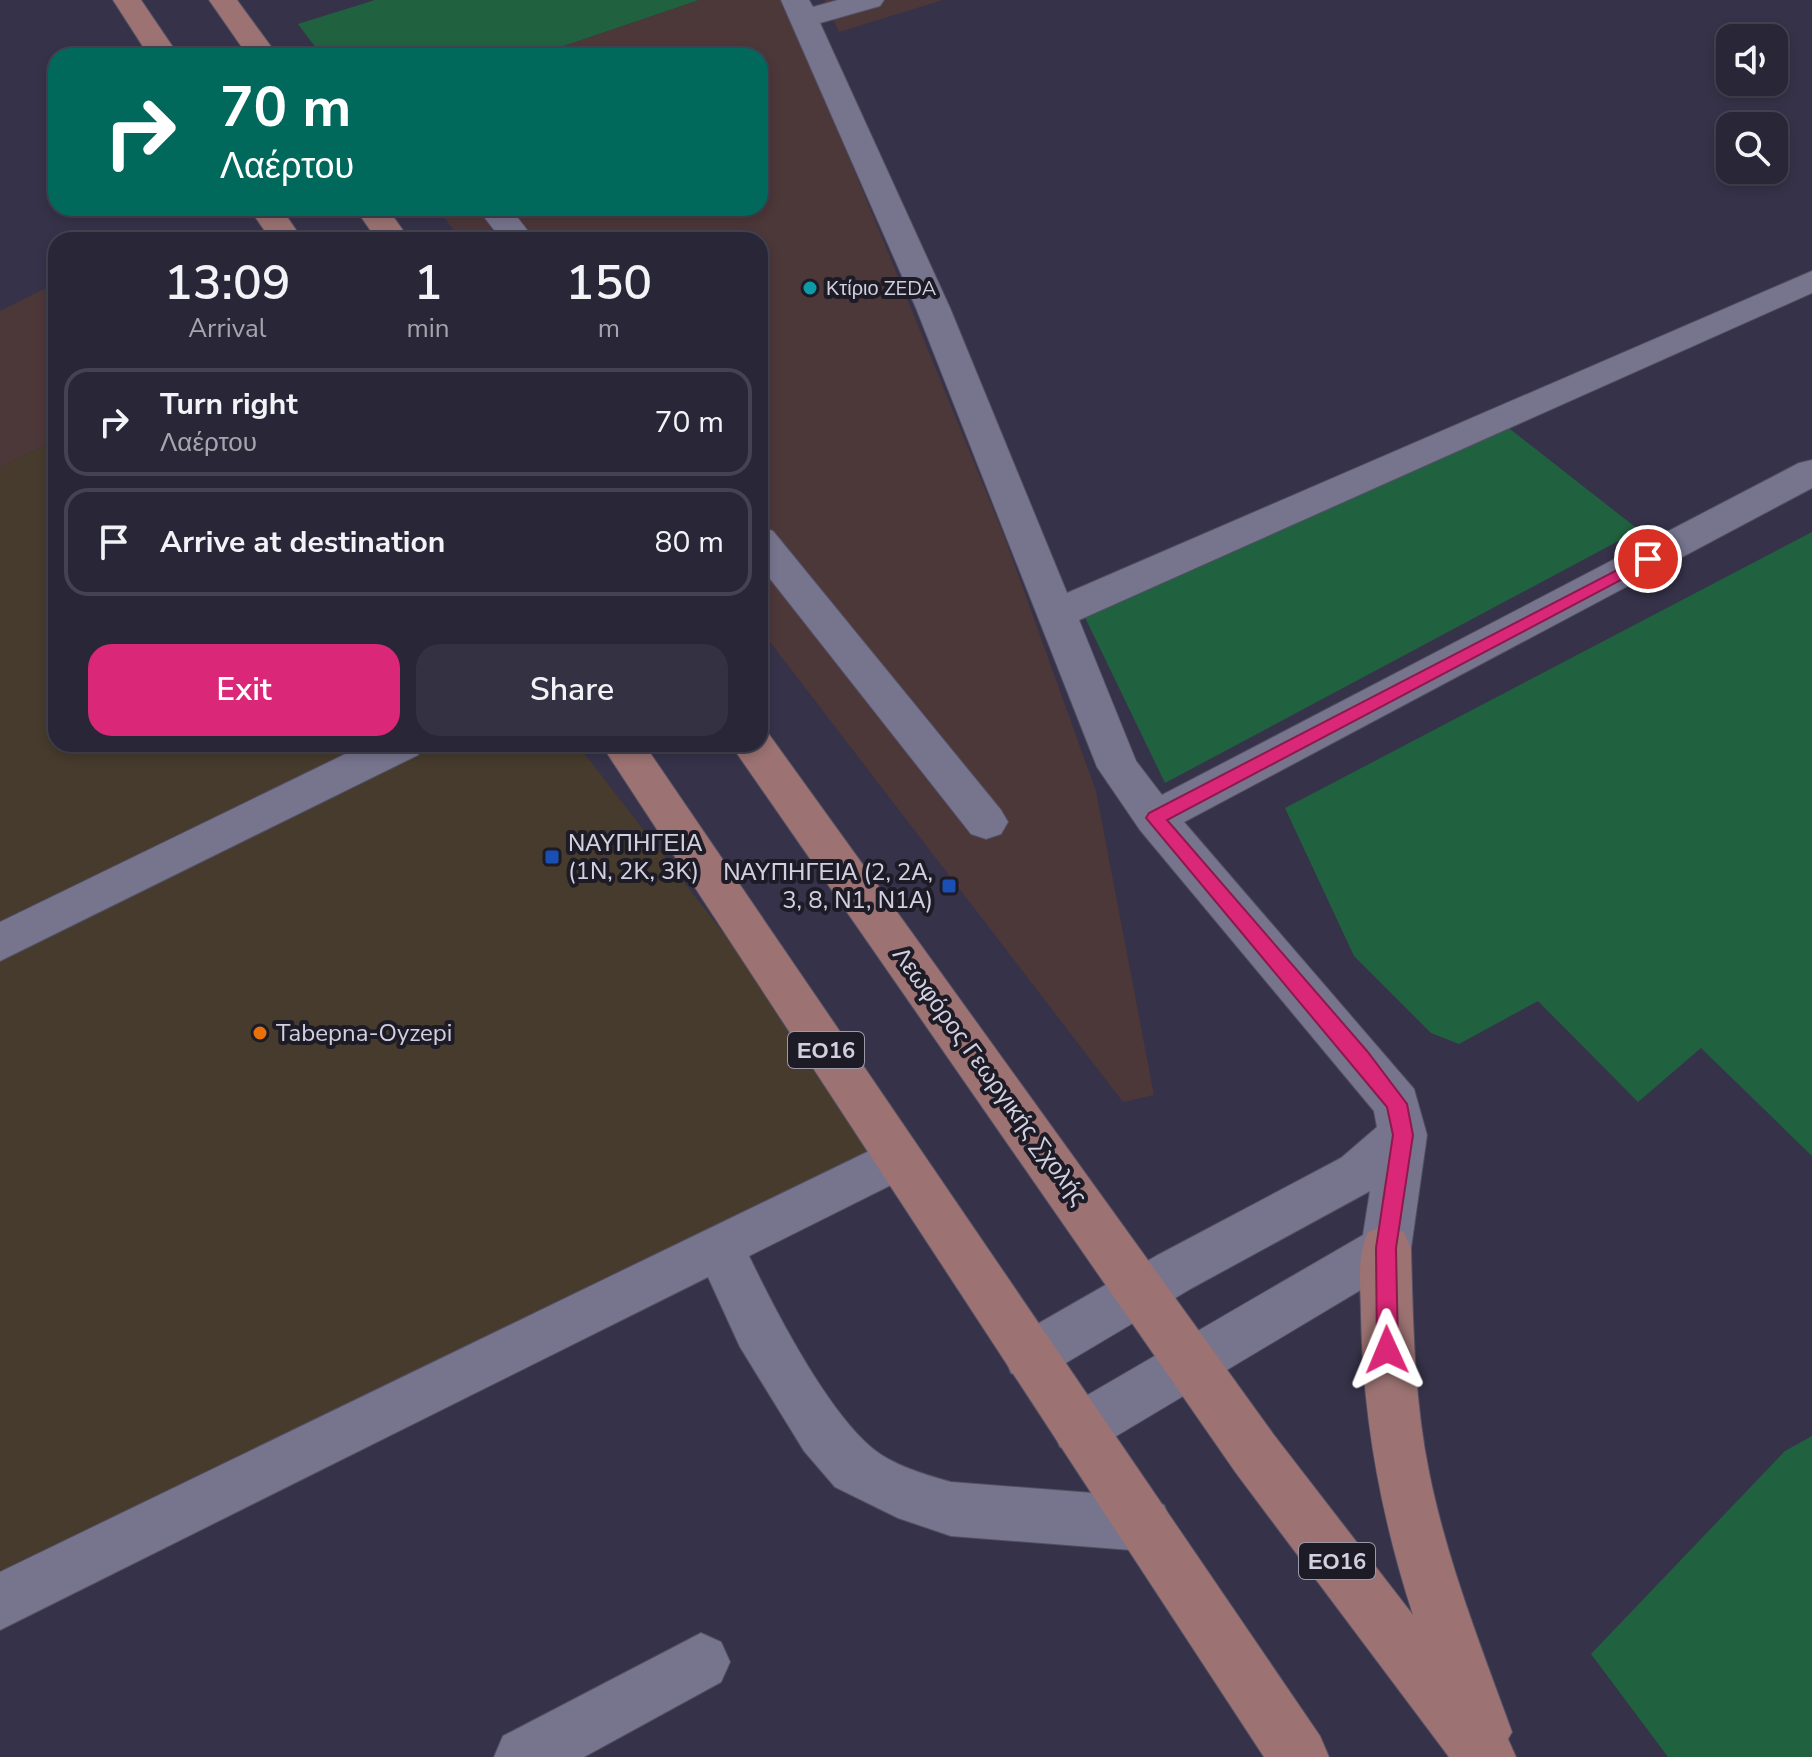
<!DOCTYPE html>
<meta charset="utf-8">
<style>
body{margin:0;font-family:"Nunito Sans",sans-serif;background:#343242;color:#f1f3f6;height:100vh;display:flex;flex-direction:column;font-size:30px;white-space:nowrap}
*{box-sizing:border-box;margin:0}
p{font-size:26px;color:#a5a5ad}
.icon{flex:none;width:44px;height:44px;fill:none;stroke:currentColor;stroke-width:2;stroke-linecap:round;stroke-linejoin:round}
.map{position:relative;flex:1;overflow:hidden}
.side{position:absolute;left:48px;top:232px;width:720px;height:520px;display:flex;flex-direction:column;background:#282637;border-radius:24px;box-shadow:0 4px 12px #0003,0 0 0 2px #444352}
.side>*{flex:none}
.top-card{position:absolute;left:48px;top:48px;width:720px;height:168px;border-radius:24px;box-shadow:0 4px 12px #0003,0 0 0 2px #444352;background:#00695c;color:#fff;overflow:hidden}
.fabs{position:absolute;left:1716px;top:24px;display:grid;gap:16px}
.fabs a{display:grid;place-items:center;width:72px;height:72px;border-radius:16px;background:#282637;box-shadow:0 4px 12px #0003,0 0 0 2px #444352;font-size:40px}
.pin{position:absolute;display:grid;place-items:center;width:68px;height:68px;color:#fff;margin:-34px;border:4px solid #fff;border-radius:50%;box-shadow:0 2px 8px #0007}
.me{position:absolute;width:88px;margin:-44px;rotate:359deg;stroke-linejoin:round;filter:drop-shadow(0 0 6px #0008)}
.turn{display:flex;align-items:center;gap:28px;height:168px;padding:0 40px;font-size:36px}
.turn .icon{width:104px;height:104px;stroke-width:2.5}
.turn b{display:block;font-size:56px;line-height:68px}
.eta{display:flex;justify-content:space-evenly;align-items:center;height:136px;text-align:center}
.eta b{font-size:48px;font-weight:600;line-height:56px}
.primary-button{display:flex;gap:16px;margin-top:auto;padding:16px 40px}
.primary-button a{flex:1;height:92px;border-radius:24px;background:#db2777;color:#fff;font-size:32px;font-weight:600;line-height:92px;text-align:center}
.primary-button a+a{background:#343242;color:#f1f3f6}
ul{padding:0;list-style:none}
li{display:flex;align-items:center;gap:24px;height:108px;margin:0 16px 12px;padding:0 24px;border:4px solid #444352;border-radius:24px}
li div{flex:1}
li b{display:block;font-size:30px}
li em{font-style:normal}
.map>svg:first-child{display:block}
</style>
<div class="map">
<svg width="1812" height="1757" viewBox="0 0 1812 1757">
<rect width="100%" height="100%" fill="#363249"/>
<g fill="#4c3739">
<polygon points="699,0 783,0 867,201 1005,538 1096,791 1154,1095 1123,1102 760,629 760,240 461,240 437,208 760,208 760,56 534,56"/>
<polygon points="824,0 943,0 839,32"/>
<polygon points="56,283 56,440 0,467 0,311"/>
</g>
<polygon fill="#463b2c" points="56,440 56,744 577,744 887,1144 0,1574 0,467"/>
<g fill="#20623f">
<polygon points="375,0 699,0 534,56 322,56 298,24"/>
<polygon points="1501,422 1639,530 1165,783 1080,607"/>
<polygon points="1812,532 1812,1156 1701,1048 1638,1102 1538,1001 1459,1044 1431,1033 1354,956 1285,808"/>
<polygon points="1812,1436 1812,1757 1668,1757 1591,1654 1785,1451"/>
</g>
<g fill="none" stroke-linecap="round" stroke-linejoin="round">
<defs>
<g id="minor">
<polygon points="781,0 809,0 813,7 838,0 884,0 880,6 820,23 950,308 1067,593 1812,271 1812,293 1079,620 1136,761 1162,795 1799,463 1812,460 1812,488 1184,822 1414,1089 1427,1135 1411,1248 1404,1264 1098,1447 1079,1455 1060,1447 1052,1429 1060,1411 1363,1235 1370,1191 1192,1288 1049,1373 1030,1381 1011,1373 1004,1356 1011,1339 1156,1256 1341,1158 1377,1127 1374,1111 1140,830 1097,767 916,308"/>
<polygon points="477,208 510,208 535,240 502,240"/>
<polygon points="760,527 773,531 1001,810 1008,822 1001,834 986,839 971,834 760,566"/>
<polygon points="366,744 424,744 418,755 0,961 0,922"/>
<path d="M898,1137L915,1143L922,1158L915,1173L749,1256C776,1312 826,1409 872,1448C892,1465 926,1475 951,1482L1144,1497L1164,1505L1172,1524L1164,1543L1144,1551L951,1536L898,1518L835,1487L804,1451L740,1347L708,1277L0,1630V1572Z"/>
<polygon points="701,1633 721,1642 730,1662 721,1682 584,1757 494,1757 503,1736"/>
</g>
<g id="major">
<polygon points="113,0 141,0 179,56 149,56"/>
<polygon points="209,0 237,0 278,56 248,56"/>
<polygon points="249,208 281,208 303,240 271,240"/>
<polygon points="355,208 387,208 410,240 377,240"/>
<path d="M760,731L768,733L1274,1435L1413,1615C1381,1516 1363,1420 1361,1316C1361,1288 1356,1258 1368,1232L1386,1225L1404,1232L1411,1248C1413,1323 1414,1398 1429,1472C1447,1561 1481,1647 1512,1732L1508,1739L1516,1757H1449L1236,1473L738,755L732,744H760Z"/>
<polygon points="601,744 644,744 1320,1736 1329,1757 1264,1757"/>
</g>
</defs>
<use href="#minor" stroke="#535064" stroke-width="2"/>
<use href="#major" stroke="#535064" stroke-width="2"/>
<use href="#minor" fill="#77748e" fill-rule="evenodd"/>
<use href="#major" fill="#9c7272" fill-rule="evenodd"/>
</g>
<polygon fill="#db2777" stroke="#8e194d" stroke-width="2" points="1648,554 1653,555 1653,563 1167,820 1367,1051 1407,1104 1413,1135 1396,1248 1398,1350 1395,1357 1387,1360 1380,1357 1377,1350 1376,1248 1393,1135 1387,1107 1146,818 1149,813"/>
<circle fill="#0f9aa8" stroke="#1d1b26" stroke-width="3" cx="810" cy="288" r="8"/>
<g fill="#1a4fb4" stroke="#1d1b26" stroke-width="3">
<rect x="544" y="849" width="16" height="16" rx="4"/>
<rect x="941" y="878" width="16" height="16" rx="4"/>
</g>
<circle fill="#e8710a" stroke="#1d1b26" stroke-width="3" cx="260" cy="1033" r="8"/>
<g text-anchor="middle" stroke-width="8" stroke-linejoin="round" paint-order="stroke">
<g font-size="20" fill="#d2d0df" stroke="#1d1b26" text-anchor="start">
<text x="826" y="295">Κτίριο ZEDA</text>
</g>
<g fill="#1d1b26" stroke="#9c9aa8" stroke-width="2">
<rect x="788" y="1032" width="76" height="36" rx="6"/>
<rect x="1299" y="1543" width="76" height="36" rx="6"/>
</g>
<g font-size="22" font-weight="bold" fill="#d2d0df">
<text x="826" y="1058">ΕΟ16</text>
<text x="1337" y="1569">ΕΟ16</text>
</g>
<g font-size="24" fill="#d2d0df" stroke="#1d1b26" text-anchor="start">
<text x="568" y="851">ΝΑΥΠΗΓΕΙΑ<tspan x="568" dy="28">(1Ν, 2Κ, 3Κ)</tspan></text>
<text x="933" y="880" text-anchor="end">ΝΑΥΠΗΓΕΙΑ (2, 2Α,<tspan x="933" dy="28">3, 8, Ν1, Ν1Α)</tspan></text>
<text x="276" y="1041">Tabepna-Oyzepi</text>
</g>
<g font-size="24" fill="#d2d0df" stroke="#1d1b26">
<text transform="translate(990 1076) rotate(54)" y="8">Λεωφόρος Γεωργικής Σχολής</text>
</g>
</g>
</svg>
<div class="fabs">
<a><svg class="icon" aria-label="sound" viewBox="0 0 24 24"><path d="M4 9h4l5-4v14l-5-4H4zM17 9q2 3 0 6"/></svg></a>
<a><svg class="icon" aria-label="search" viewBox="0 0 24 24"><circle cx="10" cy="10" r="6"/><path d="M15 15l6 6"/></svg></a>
</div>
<div class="pin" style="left:1648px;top:559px;background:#d93025"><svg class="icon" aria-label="arrive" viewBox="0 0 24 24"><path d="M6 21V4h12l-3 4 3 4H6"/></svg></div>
<svg class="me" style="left:1387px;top:1350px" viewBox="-20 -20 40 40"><path d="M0-17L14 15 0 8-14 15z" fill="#db2777" stroke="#fff" stroke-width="4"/></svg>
<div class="top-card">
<div class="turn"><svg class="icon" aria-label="right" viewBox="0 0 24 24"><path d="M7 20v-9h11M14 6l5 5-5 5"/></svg><div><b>70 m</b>Λαέρτου</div></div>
</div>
<section class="side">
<div class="eta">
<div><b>13:09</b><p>Arrival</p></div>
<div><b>1</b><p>min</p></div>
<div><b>150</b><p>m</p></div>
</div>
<ul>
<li><svg class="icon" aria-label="right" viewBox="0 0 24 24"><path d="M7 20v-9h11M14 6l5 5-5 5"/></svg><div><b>Turn right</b><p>Λαέρτου</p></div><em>70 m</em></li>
<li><svg class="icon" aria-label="arrive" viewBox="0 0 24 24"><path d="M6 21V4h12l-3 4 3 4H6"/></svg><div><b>Arrive at destination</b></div><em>80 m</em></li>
</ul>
<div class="primary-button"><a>Exit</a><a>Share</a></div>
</section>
</div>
